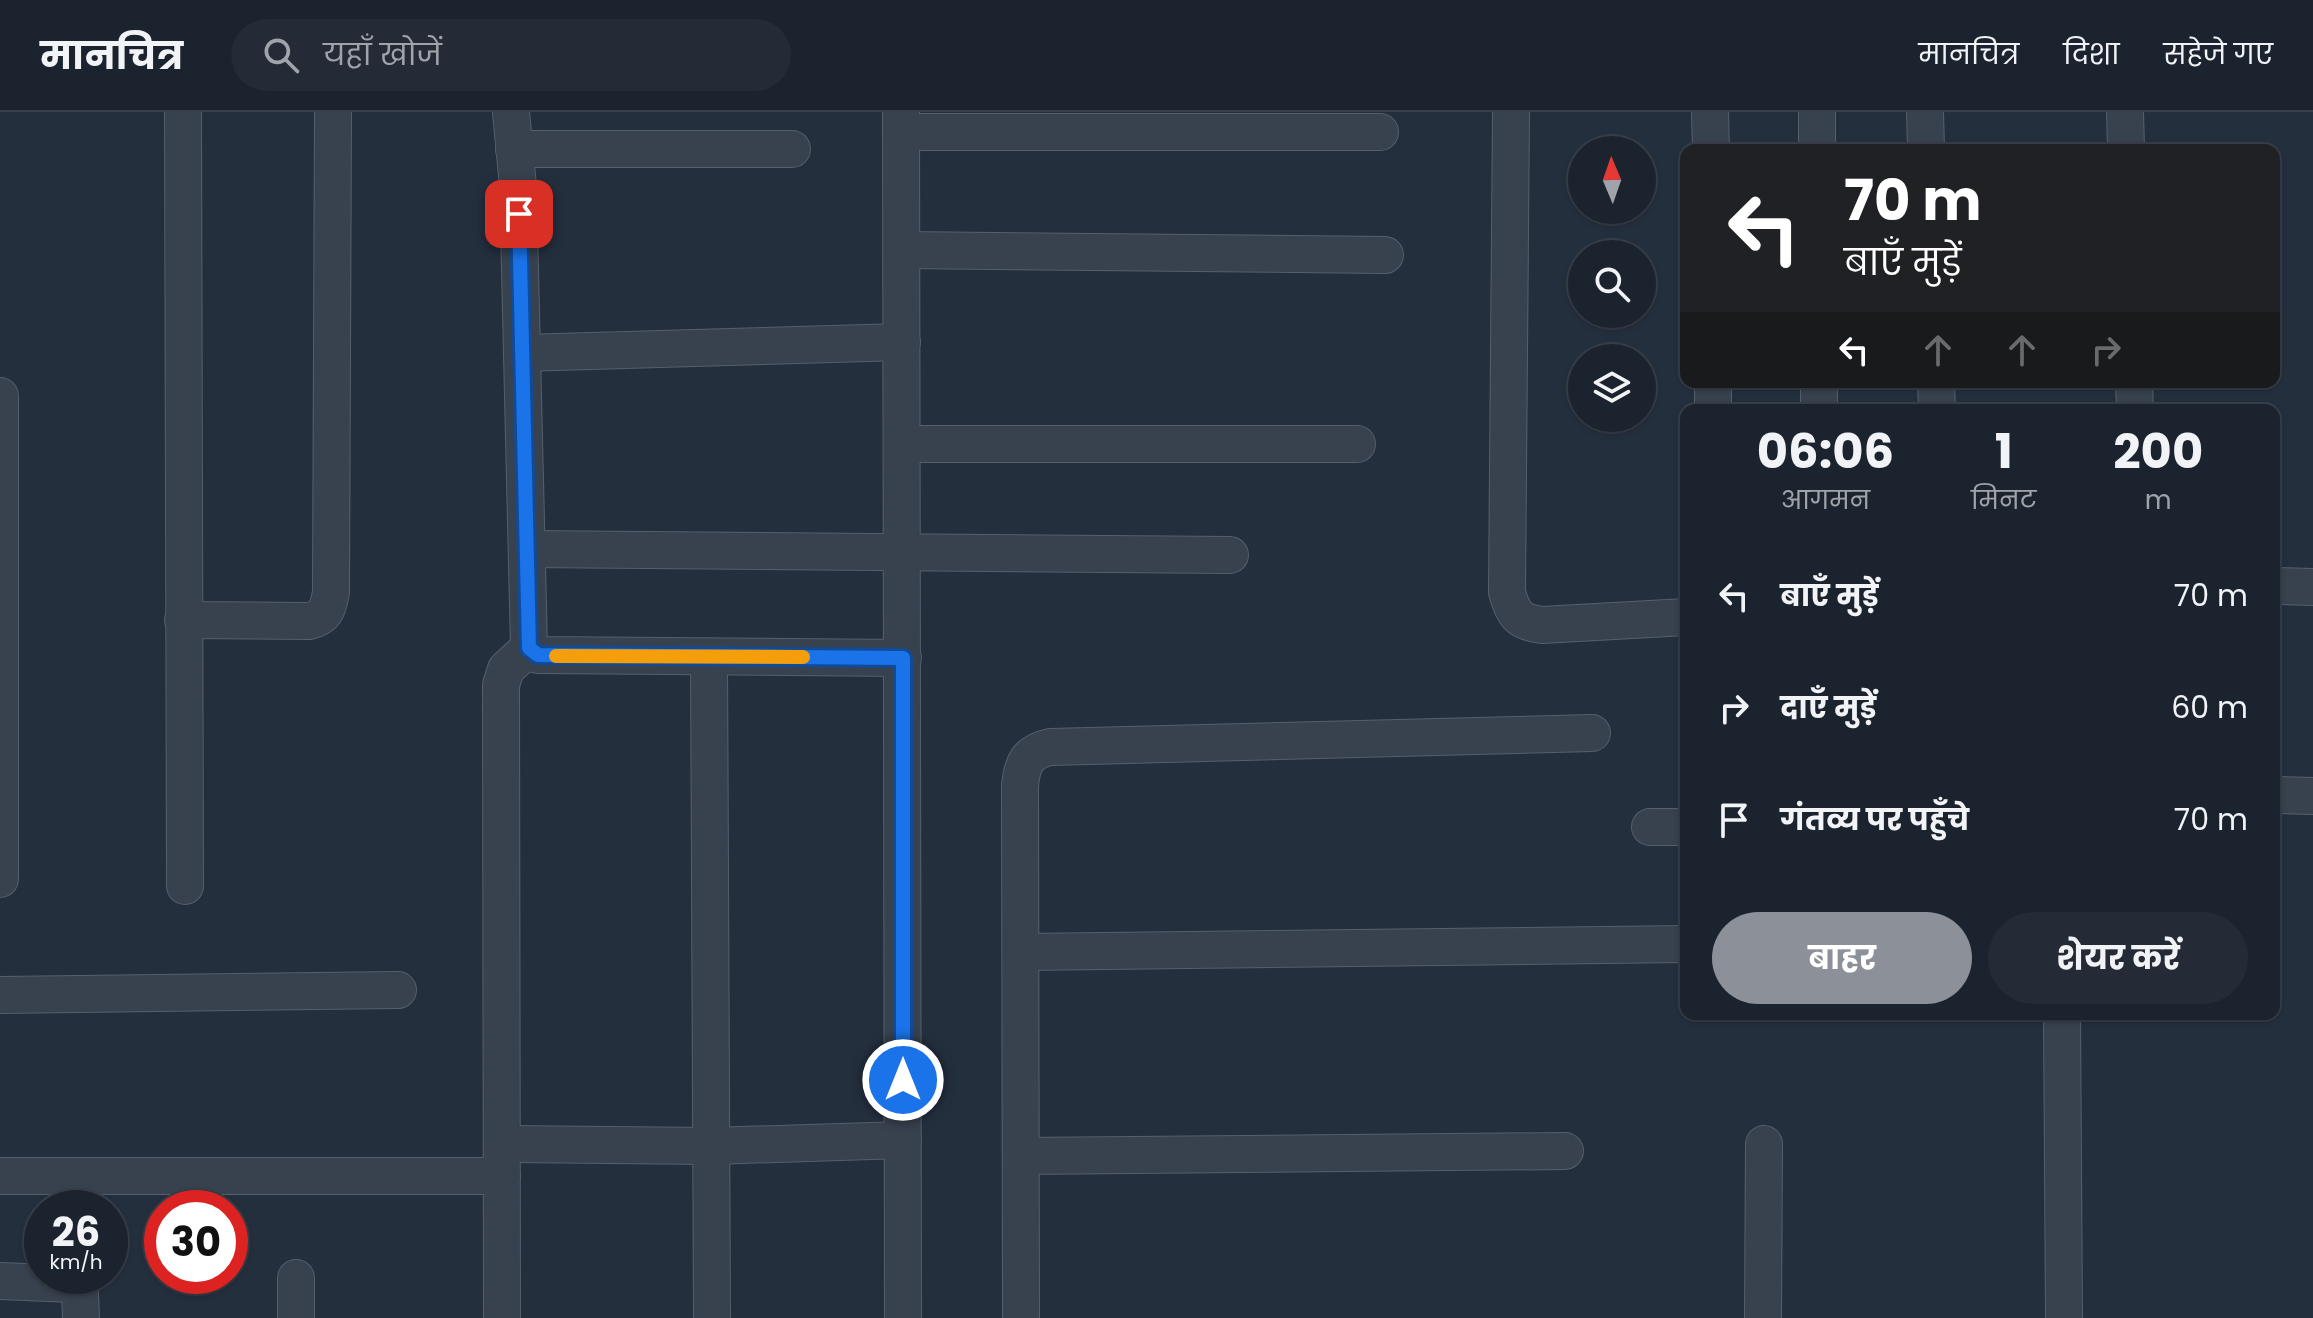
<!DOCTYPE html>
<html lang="hi">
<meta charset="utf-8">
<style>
body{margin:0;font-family:Poppins,"Noto Sans Devanagari",sans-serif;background:#242b36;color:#f1f3f6;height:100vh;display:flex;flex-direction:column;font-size:30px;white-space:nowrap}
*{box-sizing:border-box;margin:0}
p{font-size:26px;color:#a0a4aa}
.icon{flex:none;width:44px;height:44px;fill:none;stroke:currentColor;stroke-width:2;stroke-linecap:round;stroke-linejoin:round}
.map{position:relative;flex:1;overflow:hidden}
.drawer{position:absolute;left:1680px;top:292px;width:600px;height:616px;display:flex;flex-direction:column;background:#1b232e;border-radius:16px;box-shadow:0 2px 6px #0004,0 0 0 2px #39404a}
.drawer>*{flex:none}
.hud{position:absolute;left:1680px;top:32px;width:600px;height:244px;border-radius:16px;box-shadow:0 2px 6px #0004,0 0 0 2px #39404a;background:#202124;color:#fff;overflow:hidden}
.needle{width:52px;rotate:358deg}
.tools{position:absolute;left:1568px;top:24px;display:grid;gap:16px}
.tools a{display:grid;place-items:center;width:88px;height:88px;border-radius:50%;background:#1b232e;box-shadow:0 2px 6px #0004,0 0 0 2px #39404a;font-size:40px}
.speed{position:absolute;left:24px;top:1078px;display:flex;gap:16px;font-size:40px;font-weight:700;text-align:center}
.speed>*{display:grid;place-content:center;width:104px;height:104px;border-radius:50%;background:#1b232e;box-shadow:0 2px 6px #0004,0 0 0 2px #39404a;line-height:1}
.speed small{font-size:20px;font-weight:400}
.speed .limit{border:12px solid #d22;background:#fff;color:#111}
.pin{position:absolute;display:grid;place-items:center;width:68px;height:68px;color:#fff;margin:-34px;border-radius:16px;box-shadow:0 4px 12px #0006}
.me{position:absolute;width:88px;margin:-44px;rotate:0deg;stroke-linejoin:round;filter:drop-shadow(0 0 6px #0008)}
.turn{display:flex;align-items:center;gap:28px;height:168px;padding:0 32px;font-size:36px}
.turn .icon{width:104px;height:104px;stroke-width:2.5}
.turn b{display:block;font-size:56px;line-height:68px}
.lanes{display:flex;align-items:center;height:76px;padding:0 32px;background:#0003;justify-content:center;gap:40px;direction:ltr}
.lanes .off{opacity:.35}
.eta{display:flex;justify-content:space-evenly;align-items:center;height:136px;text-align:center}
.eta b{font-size:48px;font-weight:700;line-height:56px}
.cta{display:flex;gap:16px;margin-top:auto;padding:16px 32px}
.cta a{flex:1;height:92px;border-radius:48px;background:#8c9099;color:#fff;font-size:32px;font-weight:700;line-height:92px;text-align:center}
.cta a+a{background:#242b36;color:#f1f3f6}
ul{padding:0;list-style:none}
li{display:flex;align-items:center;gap:24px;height:112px;padding:0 32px}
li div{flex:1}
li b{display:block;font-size:30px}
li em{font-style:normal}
header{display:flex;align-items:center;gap:48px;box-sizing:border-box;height:112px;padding:0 40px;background:#1b232e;border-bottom:2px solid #39404a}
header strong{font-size:38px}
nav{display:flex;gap:44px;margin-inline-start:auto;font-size:28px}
.search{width:560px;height:72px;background:#242b36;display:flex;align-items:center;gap:20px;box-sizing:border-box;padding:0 28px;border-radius:44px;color:#a0a4aa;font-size:30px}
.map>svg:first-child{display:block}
</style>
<header>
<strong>मानचित्र</strong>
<div class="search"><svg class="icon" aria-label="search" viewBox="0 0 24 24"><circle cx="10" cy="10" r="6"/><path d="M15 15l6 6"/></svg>यहाँ खोजें</div>
<nav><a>मानचित्र</a><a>दिशा</a><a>सहेजे गए</a></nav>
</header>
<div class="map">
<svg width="2313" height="1206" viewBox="0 0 2313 1206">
<rect width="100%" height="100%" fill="#242f3e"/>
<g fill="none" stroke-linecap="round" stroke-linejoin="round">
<defs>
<g id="street">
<polyline points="183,0 185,774"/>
<polyline points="511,0 518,74 529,536 538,543 903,546"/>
<polyline points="901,0 903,1206"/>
<path d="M1511,0L1507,480C1513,502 1518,510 1542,513L1686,505"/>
<polyline points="1710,0 1711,38"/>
<polyline points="1817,0 1817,38"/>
<polyline points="1925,0 1926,38"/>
<polyline points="2125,0 2126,38"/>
<polyline points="901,20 1380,20"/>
<polyline points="514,37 792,37"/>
<polyline points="902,138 1385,143"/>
<polyline points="522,241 902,230"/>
<polyline points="1713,270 1713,298"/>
<polyline points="1819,270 1819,298"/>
<polyline points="1936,270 1937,298"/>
<polyline points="2134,270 2135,298"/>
<polyline points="0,284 0,767"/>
<polyline points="902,332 1357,332"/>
<polyline points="527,437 1230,443"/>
<polyline points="2274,474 2313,475"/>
<path d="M183,508L309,509C326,505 328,497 331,480L333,0"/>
<polyline points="709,545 712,1206"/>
<polyline points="2274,683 2313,684"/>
<polyline points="1650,715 1686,715"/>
<polyline points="1021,840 1686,832"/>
<polyline points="0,883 398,878"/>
<polyline points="2062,902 2064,1206"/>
<polyline points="502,1032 711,1034 903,1028"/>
<polyline points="1021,1044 1565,1039"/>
<polyline points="0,1064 502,1064"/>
<polyline points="296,1166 296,1206"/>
<polyline points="0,1169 74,1172 80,1181 81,1206"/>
<polyline points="502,1206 501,573 506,557 529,536"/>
<path d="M1021,1206L1020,674C1022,652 1027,640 1050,635L1592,621"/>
<polyline points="1763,1206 1764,1032"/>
</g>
</defs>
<use href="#street" stroke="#565f6c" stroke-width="38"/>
<use href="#street" stroke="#38414e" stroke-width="36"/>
</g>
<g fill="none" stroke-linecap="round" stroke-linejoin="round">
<defs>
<polyline id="route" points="519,102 529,536 538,543 903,546 903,968"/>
</defs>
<use href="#route" stroke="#114b97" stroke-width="20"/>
<use href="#route" stroke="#1a73e8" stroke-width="14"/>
<polyline stroke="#f59e0b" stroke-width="14" points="556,544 803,545"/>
</g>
</svg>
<div class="tools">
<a><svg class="needle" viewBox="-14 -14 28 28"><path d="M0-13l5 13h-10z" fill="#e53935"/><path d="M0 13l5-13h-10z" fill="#a0a4aa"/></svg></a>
<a><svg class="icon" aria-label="search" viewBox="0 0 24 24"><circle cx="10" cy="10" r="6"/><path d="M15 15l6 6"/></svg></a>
<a><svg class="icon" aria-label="layers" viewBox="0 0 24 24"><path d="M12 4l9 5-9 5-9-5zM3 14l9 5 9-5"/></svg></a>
</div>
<div class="speed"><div>26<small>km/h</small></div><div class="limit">30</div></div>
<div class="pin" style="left:519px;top:102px;background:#d93025"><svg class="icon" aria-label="arrive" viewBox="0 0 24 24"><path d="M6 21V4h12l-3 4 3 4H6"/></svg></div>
<svg class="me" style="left:903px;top:968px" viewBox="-20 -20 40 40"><circle r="17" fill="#1a73e8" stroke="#fff" stroke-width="3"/><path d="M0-11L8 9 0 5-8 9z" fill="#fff"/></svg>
<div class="hud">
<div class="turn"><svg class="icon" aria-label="left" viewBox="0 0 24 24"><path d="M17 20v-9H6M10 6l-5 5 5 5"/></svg><div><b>70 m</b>बाएँ मुड़ें</div></div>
<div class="lanes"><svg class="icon" aria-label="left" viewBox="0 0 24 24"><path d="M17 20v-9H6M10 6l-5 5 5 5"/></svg><svg class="icon off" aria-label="ahead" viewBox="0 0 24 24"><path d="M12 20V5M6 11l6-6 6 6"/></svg><svg class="icon off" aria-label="ahead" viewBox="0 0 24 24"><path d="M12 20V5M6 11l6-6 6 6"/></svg><svg class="icon off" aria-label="right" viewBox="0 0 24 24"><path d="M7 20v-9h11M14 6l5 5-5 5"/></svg></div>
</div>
<section class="drawer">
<div class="eta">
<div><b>06:06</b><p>आगमन</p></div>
<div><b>1</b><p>मिनट</p></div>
<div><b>200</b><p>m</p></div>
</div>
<ul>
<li><svg class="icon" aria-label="left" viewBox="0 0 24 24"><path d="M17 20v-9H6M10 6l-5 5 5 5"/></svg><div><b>बाएँ मुड़ें</b></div><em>70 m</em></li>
<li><svg class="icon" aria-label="right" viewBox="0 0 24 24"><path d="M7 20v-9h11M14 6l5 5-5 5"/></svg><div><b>दाएँ मुड़ें</b></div><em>60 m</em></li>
<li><svg class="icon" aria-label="arrive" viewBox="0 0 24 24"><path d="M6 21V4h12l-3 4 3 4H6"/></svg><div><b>गंतव्य पर पहुँचे</b></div><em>70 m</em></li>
</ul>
<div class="cta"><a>बाहर</a><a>शेयर करें</a></div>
</section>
</div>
